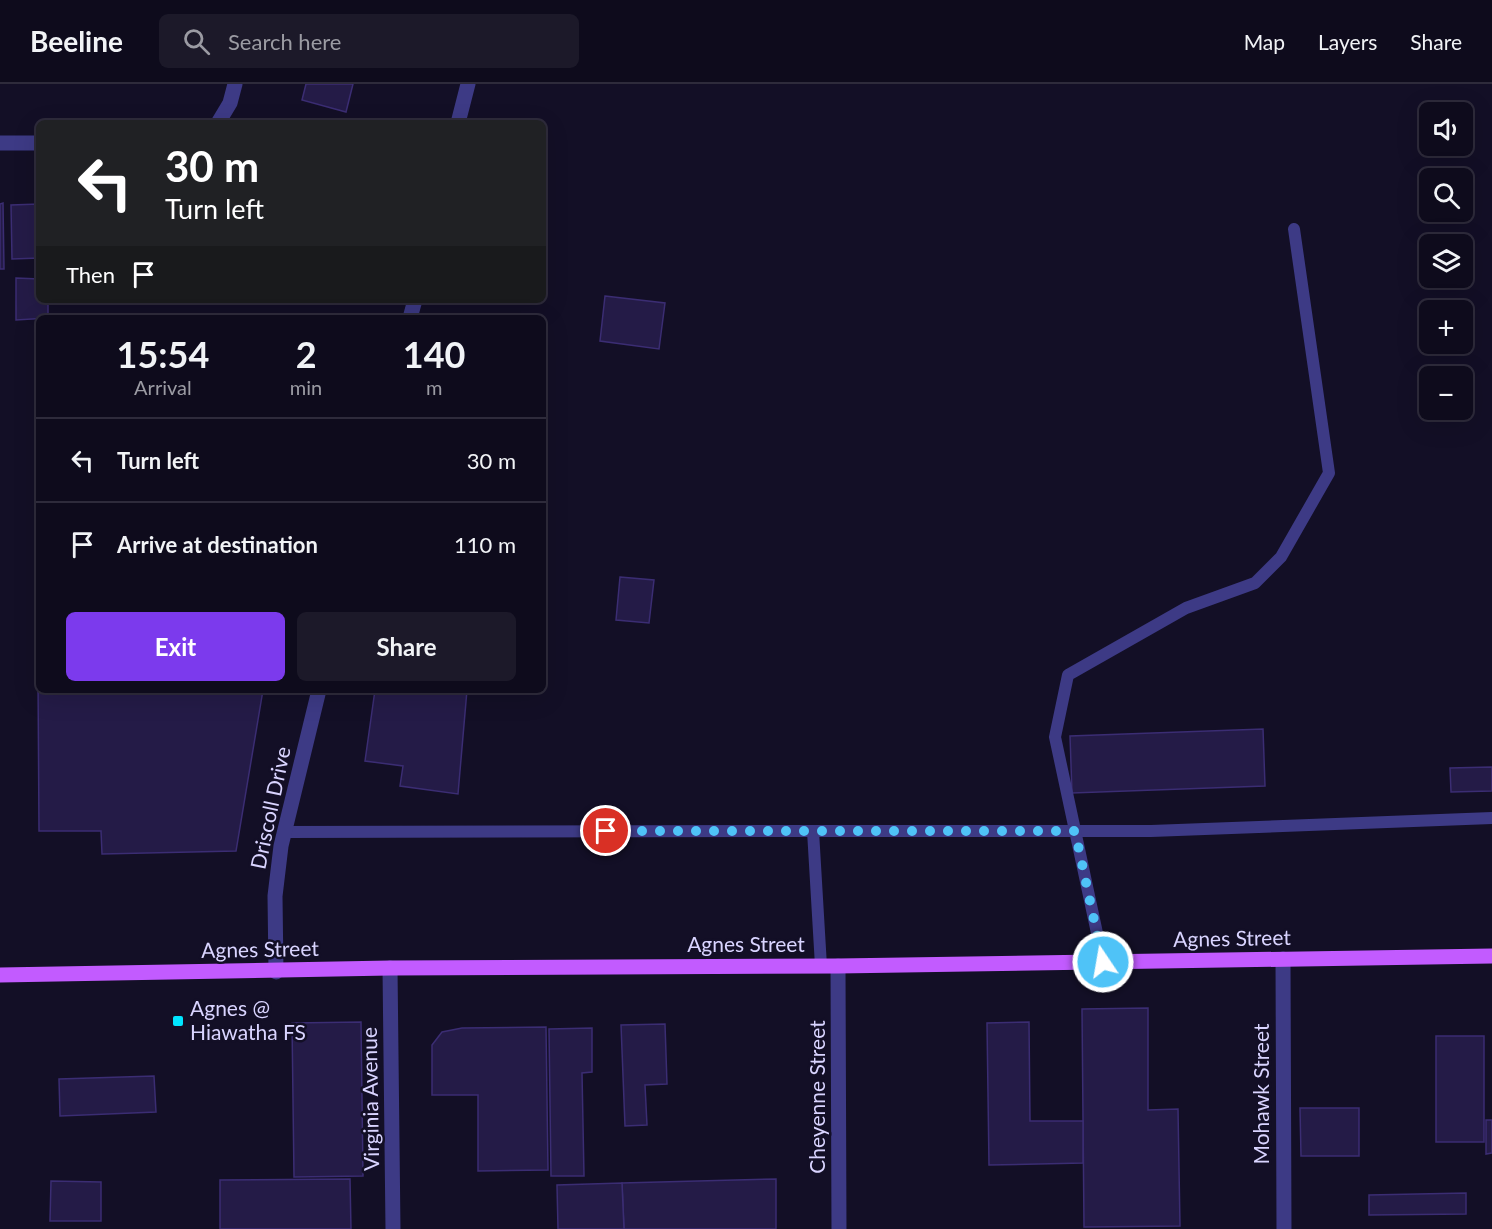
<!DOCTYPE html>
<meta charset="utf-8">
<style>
body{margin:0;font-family:Lato,sans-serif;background:#1c1929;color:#f1f3f6;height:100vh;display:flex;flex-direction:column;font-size:22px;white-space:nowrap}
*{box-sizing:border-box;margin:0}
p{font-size:20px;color:#9b9ba3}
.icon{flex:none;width:33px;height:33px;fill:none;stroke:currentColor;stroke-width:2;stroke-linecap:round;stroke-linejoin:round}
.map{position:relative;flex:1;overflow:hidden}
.sheet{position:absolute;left:36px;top:231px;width:510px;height:378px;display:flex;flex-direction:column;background:#0e0b1c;border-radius:9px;box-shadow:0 6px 24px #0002,0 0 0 2px #2e2b3b}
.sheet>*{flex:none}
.hud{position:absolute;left:36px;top:36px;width:510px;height:183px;border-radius:9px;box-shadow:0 6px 24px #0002,0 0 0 2px #2e2b3b;background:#202124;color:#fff;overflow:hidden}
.fabs{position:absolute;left:1419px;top:18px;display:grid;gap:12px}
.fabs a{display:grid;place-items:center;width:54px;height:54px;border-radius:9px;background:#0e0b1c;box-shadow:0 6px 24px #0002,0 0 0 2px #2e2b3b;font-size:30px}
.pin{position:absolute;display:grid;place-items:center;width:51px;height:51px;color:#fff;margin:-26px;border:3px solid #fff;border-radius:50%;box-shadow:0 2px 6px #0007}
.me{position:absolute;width:66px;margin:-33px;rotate:348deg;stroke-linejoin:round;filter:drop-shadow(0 0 4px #0008)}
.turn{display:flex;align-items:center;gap:21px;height:126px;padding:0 30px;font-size:27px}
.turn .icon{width:78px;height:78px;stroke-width:2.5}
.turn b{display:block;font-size:42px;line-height:51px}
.then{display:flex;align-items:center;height:57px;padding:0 30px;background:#0003;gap:12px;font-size:22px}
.eta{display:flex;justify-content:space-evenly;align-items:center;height:102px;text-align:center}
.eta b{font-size:36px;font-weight:700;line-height:42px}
.primary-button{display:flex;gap:12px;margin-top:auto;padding:12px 30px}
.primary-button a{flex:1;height:69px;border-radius:9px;background:#7c3aed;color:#fff;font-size:24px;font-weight:700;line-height:69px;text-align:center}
.primary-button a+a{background:#1c1929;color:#f1f3f6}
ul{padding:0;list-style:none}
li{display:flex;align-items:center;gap:18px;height:84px;padding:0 30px;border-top:2px solid #2e2b3b}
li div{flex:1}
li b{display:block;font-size:22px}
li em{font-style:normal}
header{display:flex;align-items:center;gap:36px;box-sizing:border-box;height:84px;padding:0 30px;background:#0e0b1c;border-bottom:2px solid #2e2b3b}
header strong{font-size:28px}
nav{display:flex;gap:33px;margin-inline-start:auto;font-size:21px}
.search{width:420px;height:54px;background:#1c1929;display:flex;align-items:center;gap:15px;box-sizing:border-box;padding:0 21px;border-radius:9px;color:#9b9ba3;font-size:22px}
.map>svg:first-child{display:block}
</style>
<header>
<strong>Beeline</strong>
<div class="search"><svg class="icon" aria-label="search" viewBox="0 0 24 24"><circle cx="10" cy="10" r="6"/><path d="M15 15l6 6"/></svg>Search here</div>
<nav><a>Map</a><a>Layers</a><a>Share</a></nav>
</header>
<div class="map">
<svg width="1492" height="1145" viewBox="0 0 1492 1145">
<rect width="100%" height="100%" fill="#130f26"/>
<g fill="#241b47" stroke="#3b2d73" stroke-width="1.5">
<polygon points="306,0 353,0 346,28 302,16"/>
<polygon points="3,119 4,185 0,185 0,120"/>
<polygon points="39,120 39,174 12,175 11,121"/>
<polygon points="16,194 39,195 39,216 48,216 48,234 16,236"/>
<polygon points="605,212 665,219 659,265 600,257"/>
<polygon points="620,493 654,496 649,539 616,536"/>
<polygon points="38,593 39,606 263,606 236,767 102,770 101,747 39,747"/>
<polygon points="375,606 467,606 458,710 400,702 403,682 365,677"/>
<polygon points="1263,645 1265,702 1072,709 1070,652"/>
<polygon points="1492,683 1492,707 1451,708 1450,684"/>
<polygon points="1148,924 1148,1026 1178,1025 1180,1142 1084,1143 1082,925"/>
<polygon points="361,938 363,1092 294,1093 292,939"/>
<polygon points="1029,938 1030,1037 1083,1037 1083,1079 989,1081 987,939"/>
<polygon points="665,940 667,1000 645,1001 647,1041 625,1042 621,941"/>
<polygon points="546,943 548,1086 478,1087 478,1011 432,1011 432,961 442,948 462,944"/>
<polygon points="592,944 592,988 582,989 584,1092 551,1092 549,945"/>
<rect x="1436" y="952" width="48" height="106"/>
<polygon points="154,992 156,1028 60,1032 59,995"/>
<polygon points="1300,1024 1359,1024 1359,1072 1301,1072"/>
<polygon points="1486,1036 1492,1036 1492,1069 1486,1070"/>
<polygon points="350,1095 351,1145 220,1145 220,1096"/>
<polygon points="776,1095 776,1145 624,1145 622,1099"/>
<polygon points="51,1097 101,1098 101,1137 50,1137"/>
<polygon points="622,1099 624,1145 558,1145 557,1101"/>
<polygon points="1466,1109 1466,1130 1369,1131 1369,1111"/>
</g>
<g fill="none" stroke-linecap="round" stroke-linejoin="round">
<g stroke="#3d3a85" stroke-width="12">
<polyline points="813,747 1151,747 1492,734"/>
<polyline points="284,748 813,747 821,882"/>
<polyline points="1103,877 1055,653 1068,591 1186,524 1255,499 1281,473 1329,389 1294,145"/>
</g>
<g stroke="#3d3a85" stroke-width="15">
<polyline points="218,39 230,19 235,0"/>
<polyline points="458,39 468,0"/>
<polyline points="0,59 39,59"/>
<polyline points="410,234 415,216"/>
<polyline points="1283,875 1284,1145"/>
<polyline points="838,882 839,1145"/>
<polyline points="390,884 393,1145"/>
<polyline points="276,888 275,812 281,762 319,606"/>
</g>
<polyline stroke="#c25bff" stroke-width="15" points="0,891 390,884 838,882 1492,872"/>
</g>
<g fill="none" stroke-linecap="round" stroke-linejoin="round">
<polyline stroke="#4fc3f7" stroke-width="10" stroke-dasharray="0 18" points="606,747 1075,747 1103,878"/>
</g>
<rect fill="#00e5ff" stroke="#130f26" stroke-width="2" x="172" y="931" width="12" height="12" rx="3"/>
<g text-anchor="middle" stroke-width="5" stroke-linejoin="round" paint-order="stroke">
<g font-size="21" fill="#d9d4ff" stroke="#130f26">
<text transform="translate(271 724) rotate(-78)" y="7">Driscoll Drive</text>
<text transform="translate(1232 855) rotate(-1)" y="7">Agnes Street</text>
<text x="746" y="868">Agnes Street</text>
<text transform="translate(260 866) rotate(-1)" y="7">Agnes Street</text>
<text transform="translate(1262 1010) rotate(-90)" y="7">Mohawk Street</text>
<text transform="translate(818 1013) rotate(-90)" y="7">Cheyenne Street</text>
<text transform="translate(371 1015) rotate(-91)" y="7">Virginia Avenue</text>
</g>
<g font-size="21" fill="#d9d4ff" stroke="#130f26" text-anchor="start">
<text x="190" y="932">Agnes @<tspan x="190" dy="24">Hiawatha FS</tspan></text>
</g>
</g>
</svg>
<div class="fabs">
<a><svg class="icon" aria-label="sound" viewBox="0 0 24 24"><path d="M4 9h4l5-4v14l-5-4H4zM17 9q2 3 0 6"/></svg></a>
<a><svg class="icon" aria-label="search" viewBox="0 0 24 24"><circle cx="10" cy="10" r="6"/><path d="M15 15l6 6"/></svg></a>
<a><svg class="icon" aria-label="layers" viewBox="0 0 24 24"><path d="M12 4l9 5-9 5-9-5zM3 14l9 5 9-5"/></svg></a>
<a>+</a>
<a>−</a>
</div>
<div class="pin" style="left:606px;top:747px;background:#d93025"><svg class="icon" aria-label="arrive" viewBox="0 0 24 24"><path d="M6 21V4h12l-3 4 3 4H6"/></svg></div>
<svg class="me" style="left:1103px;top:878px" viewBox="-20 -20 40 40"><circle r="17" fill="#4fc3f7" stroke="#fff" stroke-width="3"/><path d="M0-11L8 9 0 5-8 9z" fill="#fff"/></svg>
<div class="hud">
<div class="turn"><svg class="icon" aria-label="left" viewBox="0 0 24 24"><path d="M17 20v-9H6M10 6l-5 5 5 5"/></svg><div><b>30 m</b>Turn left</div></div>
<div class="then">Then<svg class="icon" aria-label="arrive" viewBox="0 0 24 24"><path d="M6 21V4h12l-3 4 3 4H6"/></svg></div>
</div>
<section class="sheet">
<div class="eta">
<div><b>15:54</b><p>Arrival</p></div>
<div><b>2</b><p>min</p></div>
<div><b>140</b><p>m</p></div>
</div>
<ul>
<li><svg class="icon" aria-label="left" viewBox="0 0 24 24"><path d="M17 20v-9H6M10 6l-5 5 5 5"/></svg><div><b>Turn left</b></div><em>30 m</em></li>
<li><svg class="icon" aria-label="arrive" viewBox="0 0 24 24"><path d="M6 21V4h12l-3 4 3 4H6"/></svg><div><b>Arrive at destination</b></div><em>110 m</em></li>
</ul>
<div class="primary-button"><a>Exit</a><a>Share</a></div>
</section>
</div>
